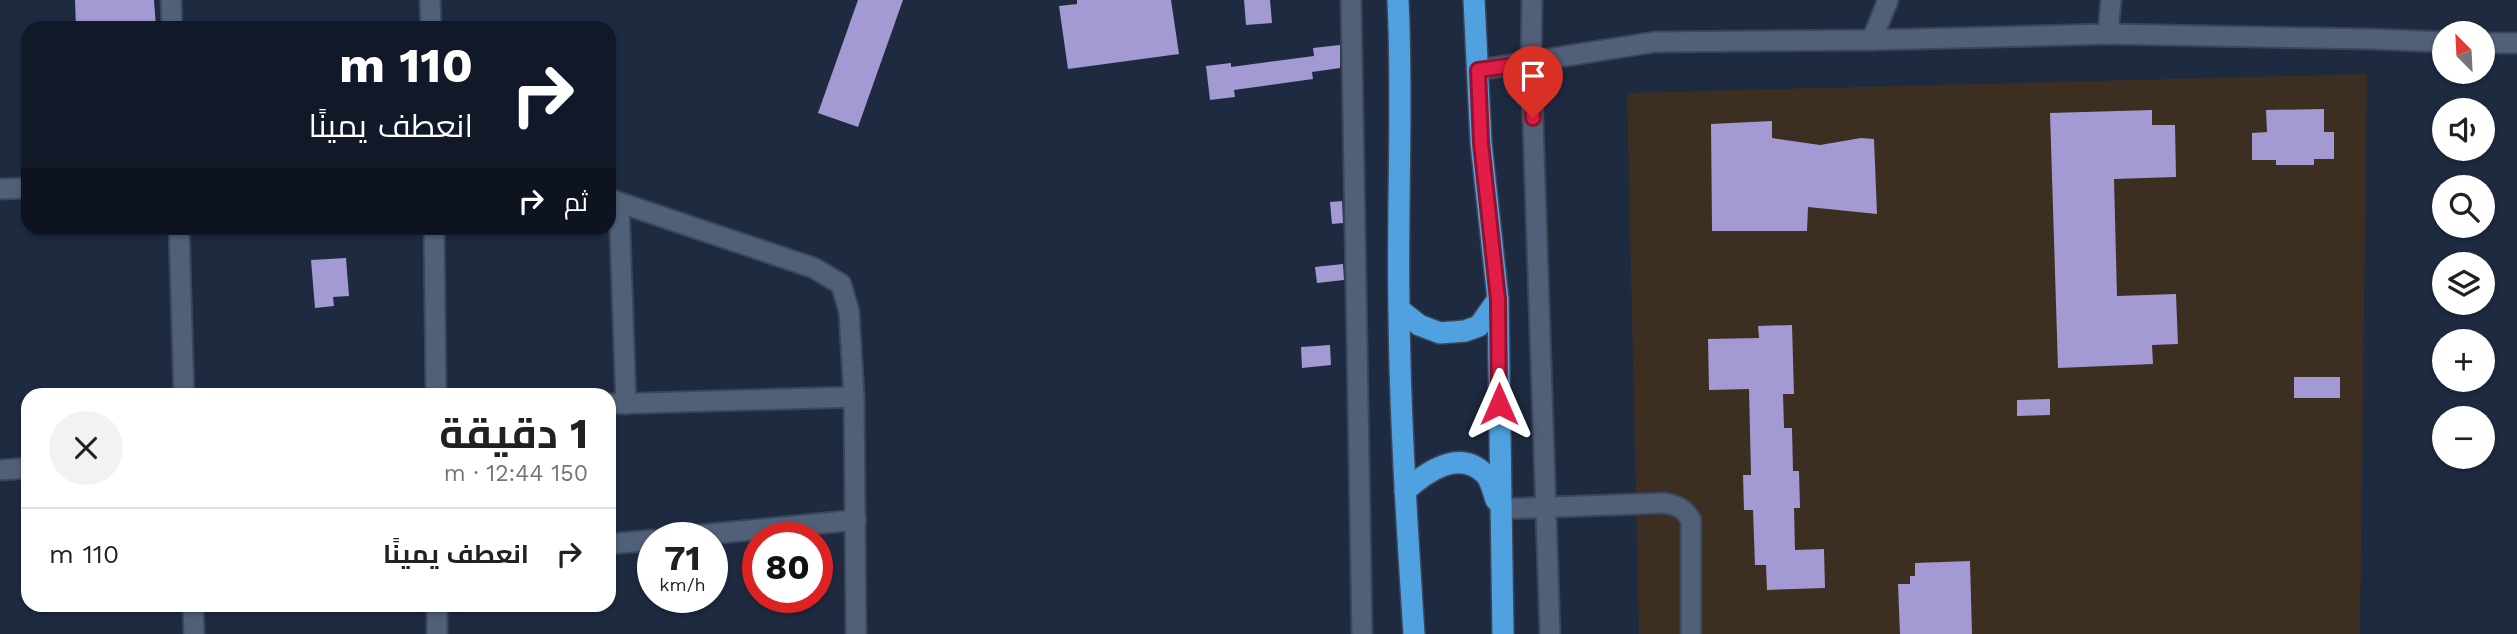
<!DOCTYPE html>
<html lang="ar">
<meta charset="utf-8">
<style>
body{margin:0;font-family:"Work Sans",Cairo,sans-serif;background:#f2f2f2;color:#202124;direction:rtl;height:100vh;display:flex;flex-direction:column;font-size:26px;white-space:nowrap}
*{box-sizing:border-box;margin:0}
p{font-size:23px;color:#757577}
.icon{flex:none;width:38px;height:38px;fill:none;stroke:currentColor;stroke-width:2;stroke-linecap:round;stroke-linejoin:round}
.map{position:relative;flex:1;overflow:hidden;direction:ltr}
.sheet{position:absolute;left:21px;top:388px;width:595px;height:224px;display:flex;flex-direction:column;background:#fff;border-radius:21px;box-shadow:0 2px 5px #0004;direction:rtl}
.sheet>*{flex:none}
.guide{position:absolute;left:21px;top:21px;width:595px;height:214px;border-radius:21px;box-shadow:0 2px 5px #0004;direction:rtl;background:#111827;color:#fff;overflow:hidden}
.needle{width:46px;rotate:336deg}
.tools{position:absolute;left:2432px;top:21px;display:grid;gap:14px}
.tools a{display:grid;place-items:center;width:63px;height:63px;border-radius:50%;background:#fff;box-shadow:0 2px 5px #0004;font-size:35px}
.speed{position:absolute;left:637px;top:522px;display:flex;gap:14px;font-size:35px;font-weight:700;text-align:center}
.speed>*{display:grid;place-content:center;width:91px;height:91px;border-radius:50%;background:#fff;box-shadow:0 2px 5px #0004;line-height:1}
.speed small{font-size:18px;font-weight:400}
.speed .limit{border:10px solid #d22;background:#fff;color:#111}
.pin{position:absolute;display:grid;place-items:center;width:60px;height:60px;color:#fff;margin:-72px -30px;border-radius:50% 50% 50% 0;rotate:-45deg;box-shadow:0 0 7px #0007}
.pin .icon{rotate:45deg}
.me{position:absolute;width:77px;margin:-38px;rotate:0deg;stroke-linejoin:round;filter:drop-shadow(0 0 5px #0008)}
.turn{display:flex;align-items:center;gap:24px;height:147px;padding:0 28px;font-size:32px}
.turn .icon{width:91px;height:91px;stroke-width:2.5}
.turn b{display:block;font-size:49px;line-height:60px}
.then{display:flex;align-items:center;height:66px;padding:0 28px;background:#0003;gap:14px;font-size:26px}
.round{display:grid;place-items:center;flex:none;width:74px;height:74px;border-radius:37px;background:#f2f2f2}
.headline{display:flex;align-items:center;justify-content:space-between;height:119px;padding:0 28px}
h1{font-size:42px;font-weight:700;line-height:52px}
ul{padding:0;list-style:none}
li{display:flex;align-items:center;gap:21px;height:91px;padding:0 28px;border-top:2px solid #e0e0e0}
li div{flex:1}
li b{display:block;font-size:26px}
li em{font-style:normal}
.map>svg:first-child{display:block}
</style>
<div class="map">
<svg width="2517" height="634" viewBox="0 0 2517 634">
<rect width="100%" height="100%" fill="#1d2a40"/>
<polygon fill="#3c2e21" points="2367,74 2360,634 1639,634 1627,93"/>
<g fill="#a399d3">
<polygon points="75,0 154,0 156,28 76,28"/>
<polygon points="858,0 903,0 858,127 818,113"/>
<polygon points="1077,0 1171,0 1179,54 1068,69 1059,6 1077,4"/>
<polygon points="1244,0 1270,0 1272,23 1246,25"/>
<polygon points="1340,45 1340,68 1312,72 1313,79 1234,90 1235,97 1210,100 1206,66 1231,63 1231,67 1314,56 1313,48"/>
<polygon points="2324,109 2324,132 2334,132 2334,159 2314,159 2314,165 2276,165 2276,160 2252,160 2252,133 2267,132 2266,110"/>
<polygon points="2152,110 2152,125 2175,125 2176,177 2114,179 2117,296 2176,294 2178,344 2152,345 2153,364 2058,368 2050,113"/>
<polygon points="1772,121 1772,138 1820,145 1861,138 1874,139 1877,214 1808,207 1807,231 1712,231 1711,124"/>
<polygon points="1342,201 1343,223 1332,224 1330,202"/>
<polygon points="346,258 349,296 333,297 334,306 315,308 311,260"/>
<polygon points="1343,264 1344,280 1317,283 1315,267"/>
<polygon points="1792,325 1794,394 1783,394 1784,428 1792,428 1793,471 1799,471 1800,508 1794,508 1795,550 1824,549 1825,588 1767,590 1766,565 1755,565 1753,510 1744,510 1743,475 1751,475 1749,389 1709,390 1708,339 1759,338 1758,326"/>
<polygon points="1330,345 1331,365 1302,368 1301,347"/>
<rect x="2294" y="377" width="46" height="21"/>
<polygon points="2050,399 2050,415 2017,416 2017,400"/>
<polygon points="1970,561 1972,634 1900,634 1898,584 1910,584 1910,576 1915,576 1915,563"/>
</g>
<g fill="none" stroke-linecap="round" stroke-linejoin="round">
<defs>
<g id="street">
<polyline points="171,0 172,28"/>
<polyline points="430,0 431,28"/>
<polyline points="1351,0 1362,634"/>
<polyline points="1532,0 1531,63 1550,634"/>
<polyline points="2108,34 2111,0"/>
<polyline points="1872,40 1888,0"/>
<polyline points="2483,43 2517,43"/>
<polyline points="1478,70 1655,42 1872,40 2108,34 2371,39 2445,42"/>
<polyline points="0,189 28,188"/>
<polyline points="609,199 814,268 841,284 849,311 854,397 856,634"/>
<polyline points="619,203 626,404"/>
<polyline points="179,228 184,396"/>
<polyline points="434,228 436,396"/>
<polyline points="609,404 854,397"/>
<polyline points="0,470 28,468"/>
<path d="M1500,509L1665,503C1678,506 1684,508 1691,520V634"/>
<polyline points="678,537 856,520"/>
<polyline points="609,544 653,540"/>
<polyline points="193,606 194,634"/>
<polyline points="437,606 437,634"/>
</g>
<g id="highway">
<path d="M1398,0C1403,103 1397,206 1399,309C1400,418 1407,526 1414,634"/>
<polyline points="1474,0 1481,143 1498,299 1503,634"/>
<polyline points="1399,309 1419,325 1440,333 1465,331 1479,326 1498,299"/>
<path d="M1405,491C1426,472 1459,448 1485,474C1491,480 1493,492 1496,500"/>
</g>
</defs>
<use href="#street" stroke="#3b4659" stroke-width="23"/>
<use href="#highway" stroke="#3b4659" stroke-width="24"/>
<use href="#street" stroke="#506078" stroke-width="19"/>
<use href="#highway" stroke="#4fa2df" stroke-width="21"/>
</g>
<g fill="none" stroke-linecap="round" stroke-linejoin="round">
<defs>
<polyline id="route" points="1499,404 1498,299 1481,143 1478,70 1531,63 1533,118"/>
</defs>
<use href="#route" stroke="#92132f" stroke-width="18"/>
<use href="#route" stroke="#e11d48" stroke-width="12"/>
</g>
</svg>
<div class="tools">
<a><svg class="needle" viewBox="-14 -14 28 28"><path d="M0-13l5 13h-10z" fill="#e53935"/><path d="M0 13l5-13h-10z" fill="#757577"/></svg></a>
<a><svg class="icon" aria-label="sound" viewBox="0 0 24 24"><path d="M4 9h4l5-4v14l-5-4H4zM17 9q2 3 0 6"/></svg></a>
<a><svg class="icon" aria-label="search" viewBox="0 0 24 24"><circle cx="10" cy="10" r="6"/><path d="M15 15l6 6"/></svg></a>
<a><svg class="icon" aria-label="layers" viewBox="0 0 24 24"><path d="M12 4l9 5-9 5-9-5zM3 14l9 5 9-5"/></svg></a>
<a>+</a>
<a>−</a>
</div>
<div class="speed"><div>71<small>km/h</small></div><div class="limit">80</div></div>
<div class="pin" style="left:1533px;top:118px;background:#d93025"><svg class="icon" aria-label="arrive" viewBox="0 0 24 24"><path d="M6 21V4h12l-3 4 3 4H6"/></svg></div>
<svg class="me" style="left:1499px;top:404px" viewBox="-20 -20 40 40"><path d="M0-17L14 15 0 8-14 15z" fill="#e11d48" stroke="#fff" stroke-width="4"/></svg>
<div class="guide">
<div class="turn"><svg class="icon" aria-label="right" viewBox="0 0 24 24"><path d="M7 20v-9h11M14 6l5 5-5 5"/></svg><div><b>110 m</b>انعطف يمينًا</div></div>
<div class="then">ثم<svg class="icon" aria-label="right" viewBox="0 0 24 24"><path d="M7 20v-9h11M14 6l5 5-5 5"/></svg></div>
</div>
<section class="sheet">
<div class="headline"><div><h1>1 دقيقة</h1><p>150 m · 12:44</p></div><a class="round"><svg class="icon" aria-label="close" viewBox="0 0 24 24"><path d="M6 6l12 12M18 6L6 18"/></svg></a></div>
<ul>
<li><svg class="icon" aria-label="right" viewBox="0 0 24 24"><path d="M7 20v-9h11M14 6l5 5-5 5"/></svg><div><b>انعطف يمينًا</b></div><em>110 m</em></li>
</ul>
</section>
</div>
